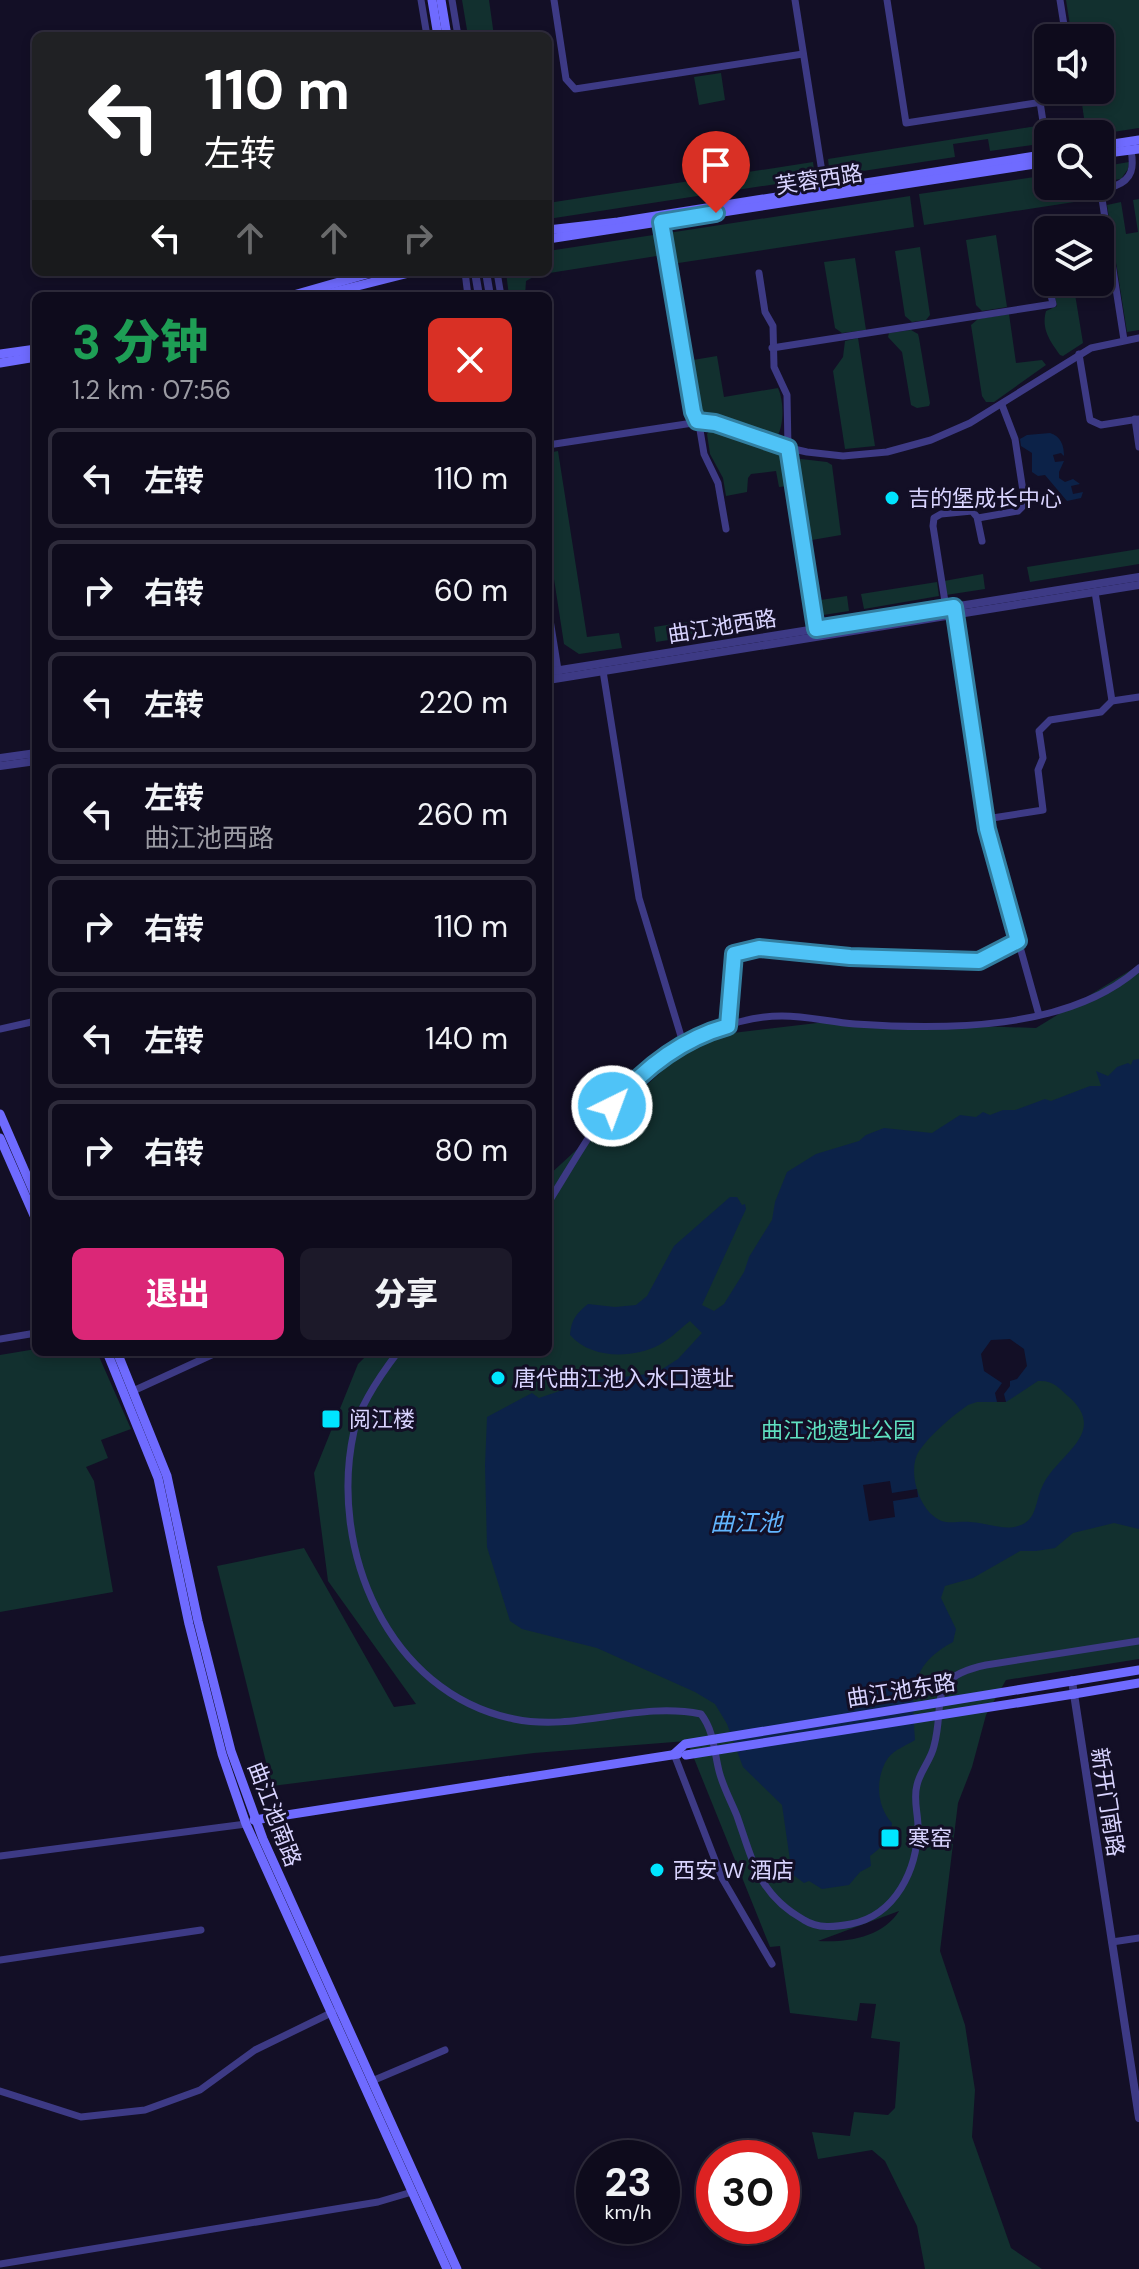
<!DOCTYPE html>
<html lang="zh">
<meta charset="utf-8">
<style>
body{margin:0;font-family:"DM Sans","Noto Sans SC",sans-serif;background:#1c1929;color:#f1f3f6;height:100vh;display:flex;flex-direction:column;font-size:30px;white-space:nowrap}
*{box-sizing:border-box;margin:0}
p{font-size:26px;color:#9b9ba3}
.icon{flex:none;width:44px;height:44px;fill:none;stroke:currentColor;stroke-width:2;stroke-linecap:round;stroke-linejoin:round}
.map{position:relative;flex:1;overflow:hidden}
.panel{position:absolute;left:32px;top:292px;width:520px;height:1064px;display:flex;flex-direction:column;background:#0e0b1c;border-radius:12px;box-shadow:0 4px 12px #0003,0 0 0 2px #2e2b3b}
.panel>*{flex:none}
.hud{position:absolute;left:32px;top:32px;width:520px;height:244px;border-radius:12px;box-shadow:0 4px 12px #0003,0 0 0 2px #2e2b3b;background:#202124;color:#fff;overflow:hidden}
.controls{position:absolute;left:1034px;top:24px;display:grid;gap:16px}
.controls a{display:grid;place-items:center;width:80px;height:80px;border-radius:12px;background:#0e0b1c;box-shadow:0 4px 12px #0003,0 0 0 2px #2e2b3b;font-size:40px}
.speed{position:absolute;left:576px;top:2140px;display:flex;gap:16px;font-size:40px;font-weight:700;text-align:center}
.speed>*{display:grid;place-content:center;width:104px;height:104px;border-radius:50%;background:#0e0b1c;box-shadow:0 4px 12px #0003,0 0 0 2px #2e2b3b;line-height:1}
.speed small{font-size:20px;font-weight:400}
.speed .limit{border:12px solid #d22;background:#fff;color:#111}
.pin{position:absolute;display:grid;place-items:center;width:68px;height:68px;color:#fff;margin:-82px -34px;border-radius:50% 50% 50% 0;rotate:-45deg;box-shadow:0 0 8px #0007}
.pin .icon{rotate:45deg}
.me{position:absolute;width:88px;margin:-44px;rotate:42deg;stroke-linejoin:round;filter:drop-shadow(0 0 6px #0008)}
.turn{display:flex;align-items:center;gap:28px;height:168px;padding:0 40px;font-size:36px}
.turn .icon{width:104px;height:104px;stroke-width:2.5}
.turn b{display:block;font-size:56px;line-height:68px}
.lanes{display:flex;align-items:center;height:76px;padding:0 40px;background:#0003;justify-content:center;gap:40px;direction:ltr}
.lanes .off{opacity:.35}
.round{display:grid;place-items:center;flex:none;width:84px;height:84px;border-radius:12px;background:#1c1929}
.overview{display:flex;align-items:center;justify-content:space-between;height:136px;padding:0 40px}
h1{font-size:48px;font-weight:800;line-height:60px;color:#1e9e55}
.action{display:flex;gap:16px;margin-top:auto;padding:16px 40px}
.action a{flex:1;height:92px;border-radius:12px;background:#db2777;color:#fff;font-size:32px;font-weight:800;line-height:92px;text-align:center}
.action a+a{background:#1c1929;color:#f1f3f6}
ul{padding:0;list-style:none}
li{display:flex;align-items:center;gap:24px;height:100px;margin:0 16px 12px;padding:0 24px;border:4px solid #2e2b3b;border-radius:12px}
li div{flex:1}
li b{display:block;font-size:30px}
li em{font-style:normal}
.map>svg:first-child{display:block}
</style>
<div class="map">
<svg width="1139" height="2269" viewBox="0 0 1139 2269">
<rect width="100%" height="100%" fill="#130f26"/>
<g fill="#12302f" fill-rule="evenodd">
<polygon points="462,0 489,0 494,36 468,36"/>
<polygon points="1066,0 1139,0 1139,128 1100,134 1051,134 1049,124 1084,118 1080,90 1100,90 1100,38 1072,38"/>
<polygon points="721,73 725,100 699,105 694,77"/>
<polygon points="1037,126 1040,144 990,151 988,139 953,144 955,157 830,176 828,159"/>
<polygon points="813,162 815,178 548,219 548,203"/>
<polygon points="1129,162 1128,169 1121,179 1108,181 1100,176 1100,167"/>
<polygon points="1048,175 1048,186 1092,186 1098,191 1100,198 924,225 919,194"/>
<polygon points="910,196 914,227 672,264 668,233"/>
<polygon points="1139,199 1139,330 1127,332 1107,205 1121,202 1126,234 1138,232 1133,200"/>
<polygon points="660,234 663,255 537,275 526,281 525,296 509,296 506,272 548,272 548,251"/>
<polygon points="996,235 1007,307 982,311 976,305 966,240"/>
<polygon points="920,247 930,315 926,320 912,322 905,316 895,251"/>
<polygon points="855,258 866,330 842,333 835,328 824,262"/>
<path d="M1052,282H1073L1083,343L1063,356L1060,355C1050,341 1041,329 1046,311L1057,306Z"/>
<polygon points="1009,314 1016,363 1042,360 1046,365 994,402 986,402 982,396 971,325 978,319"/>
<polygon points="911,330 918,334 919,338 930,403 929,406 917,408 911,405 902,352 888,337 889,333"/>
<polygon points="858,338 875,446 845,449 833,371 843,357 845,341"/>
<path d="M717,356L724,397L778,388C784,401 784,423 778,435L772,436L722,417L701,414L693,360Z"/>
<polygon points="711,429 780,454 784,460 788,486 779,487 776,471 751,474 748,478 747,492 726,496 723,478 710,454 707,434"/>
<polygon points="558,451 587,637 619,633 622,648 579,654 564,644 548,540 548,453"/>
<polygon points="801,459 827,462 832,465 841,535 806,541 794,466 796,461"/>
<polygon points="1139,549 1139,564 1030,582 1027,567"/>
<polygon points="983,574 985,589 946,595 944,581"/>
<polygon points="937,582 939,596 864,609 861,594"/>
<polygon points="847,596 849,611 817,616 814,601"/>
<polygon points="768,609 770,624 726,631 724,616"/>
<polygon points="693,621 695,636 656,642 654,627"/>
<path d="M1139,965V1659L1006,1680L986,1715L972,1767L958,1803L940,1951L965,2025L975,2090L972,2137L1011,2248L1042,2269H925L917,2226L885,2161L872,2150L818,2159L812,2132L850,2136L854,2112L888,2115L895,2108L900,2042L871,2038L876,2004L860,2003L857,2021L790,2013L780,1946L770,1947L687,1741L534,1753L272,1786L217,1566L304,1548L394,1707L416,1704L328,1581L314,1473L358,1364L370,1352H548V1176L699,1037L834,1021L1036,1028ZM899,1911C883,1937 847,1943 818,1941Z"/>
<polygon points="36,1349 36,1352 97,1352 131,1429 101,1440 108,1458 86,1467 94,1481 113,1592 0,1612 0,1355"/>
</g>
<g fill="#0c2248" fill-rule="evenodd">
<path d="M1050,433C1061,436 1064,446 1064,456L1061,453L1053,455L1055,462L1064,461L1059,472V478L1065,482L1073,479L1080,484L1071,486L1073,494L1083,492L1081,498L1067,501L1045,475L1038,476L1032,472V453L1021,446L1020,439L1027,435Z"/>
<path d="M1139,1059V1529L1114,1523L1073,1533L1055,1548L1036,1551H1020L973,1578L945,1586L941,1598L956,1629L953,1642C908,1666 912,1694 915,1740C907,1745 894,1750 888,1758C875,1777 876,1806 892,1823C891,1839 882,1847 870,1856L871,1866L860,1872L849,1885L822,1889L809,1881L804,1883L792,1874L782,1805L743,1767L727,1724L715,1704L695,1692L597,1648L522,1629L510,1621L487,1547L485,1465L487,1417L532,1393L539,1398L589,1381L656,1373L678,1359L702,1333L690,1321C680,1329 670,1339 659,1345C632,1359 591,1359 570,1335C571,1319 577,1313 588,1304L615,1307L636,1305L647,1296L674,1246L730,1197H737L742,1205L745,1204L746,1209L702,1305L714,1311L724,1304L744,1272L749,1257L772,1220L775,1202L787,1172L816,1154L859,1141L866,1135L884,1128L932,1133L960,1115L976,1117L983,1112L990,1115L1003,1110H1015L1045,1099L1051,1101L1090,1086H1101L1096,1071L1108,1076L1117,1067L1128,1063L1131,1065L1133,1060ZM1038,1381C1053,1380 1059,1388 1069,1397C1110,1434 1055,1455 1042,1487C1035,1502 1037,1521 1018,1526C1003,1531 985,1522 970,1522C962,1521 953,1523 946,1522C920,1517 906,1471 919,1451C931,1434 951,1417 968,1405L977,1402H1006Z"/>
</g>
<g fill="#130f26">
<polygon points="1010,1339 1024,1349 1027,1366 1017,1379 1010,1381 1010,1386 1004,1394 1006,1402 997,1402 995,1393 1002,1383 984,1371 981,1354 991,1340"/>
<polygon points="890,1481 892,1493 917,1489 918,1497 893,1501 895,1517 869,1521 863,1485"/>
</g>
<g fill="none" stroke-linecap="round" stroke-linejoin="round">
<g stroke="#3d3a85" stroke-width="7">
<polyline points="421,0 427,36"/>
<polyline points="452,0 458,36"/>
<polyline points="554,0 566,79 575,89 803,54"/>
<polyline points="795,0 825,191"/>
<polyline points="887,0 906,123 1075,97 1074,90"/>
<polyline points="1060,0 1066,38"/>
<polyline points="1040,102 1048,154"/>
<path d="M1100,183L1115,186C1133,179 1134,167 1131,150"/>
<polyline points="1100,186 1124,340"/>
<polyline points="661,222 691,407 700,430 704,454 718,483 726,529"/>
<polyline points="1038,228 1048,281"/>
<polyline points="465,272 468,296"/>
<polyline points="497,272 501,296"/>
<polyline points="759,273 765,312 773,326 774,367 787,395 788,448 816,629"/>
<polyline points="772,348 1053,304 1048,282"/>
<polyline points="1079,354 1090,420 1101,425 1139,419"/>
<polyline points="1135,419 1139,447"/>
<polyline points="548,445 706,421 776,445 807,452 843,456 887,452 931,440 970,423 1091,348 1139,338"/>
<polyline points="978,518 1018,511 1025,504 1015,439 1002,405"/>
<polyline points="1095,592 1112,701"/>
<polyline points="548,607 559,676"/>
<polyline points="946,608 933,526 934,518 941,514 972,511 977,517 982,541"/>
<polyline points="955,613 987,829 1039,1015"/>
<polyline points="603,671 639,898 684,1046"/>
<polyline points="986,819 1043,810 1038,770 1043,758 1039,731 1050,720 1101,712 1112,701 1139,697"/>
<polyline points="728,1026 734,954 759,948 850,957 979,961 1018,941"/>
<polyline points="0,1029 36,1021"/>
<path d="M548,1203C580,1153 608,1095 658,1060C693,1036 739,1016 782,1016C807,1016 830,1022 855,1024C944,1030 1068,1031 1139,968"/>
<polyline points="0,1339 36,1333"/>
<path d="M398,1352C382,1373 360,1404 354,1431C328,1548 387,1693 514,1719C577,1732 637,1701 701,1714C714,1731 714,1751 719,1771C723,1787 731,1801 737,1816C753,1862 759,1895 804,1920C818,1929 835,1927 851,1924C896,1915 917,1870 918,1827C918,1813 913,1799 917,1785C920,1771 931,1760 934,1746C946,1701 925,1678 986,1665L1139,1641"/>
<polyline points="133,1391 218,1352"/>
<polyline points="674,1754 722,1878 772,1964"/>
<polyline points="0,1856 246,1824"/>
<polyline points="1112,1942 1139,1938"/>
<polyline points="0,1960 201,1930"/>
<polyline points="372,2081 445,2050"/>
<polyline points="0,2091 81,2117 145,2110 200,2090 255,2050 333,2012"/>
<polyline points="0,2264 378,2202 412,2192"/>
</g>
<g stroke="#3d3a85" stroke-width="8">
<polyline points="475,272 479,296"/>
<polyline points="486,272 490,296"/>
<polyline points="548,672 1139,577"/>
<polyline points="548,680 1139,585"/>
<polyline points="0,758 36,753"/>
<polyline points="0,766 36,761"/>
<polyline points="1072,1681 1139,2118"/>
</g>
<g stroke="#6f6bff" stroke-width="9">
<polyline points="432,0 438,36"/>
<polyline points="441,0 447,36"/>
<polyline points="1100,146 1139,140"/>
<polyline points="1100,154 1139,149"/>
<polyline points="548,230 618,222 1048,154"/>
<polyline points="548,239 1048,162"/>
<polyline points="290,296 374,272"/>
<polyline points="318,296 413,272"/>
<polyline points="0,354 36,349"/>
<polyline points="0,363 36,357"/>
<polyline points="0,1114 36,1197"/>
<polyline points="0,1138 36,1220"/>
<polyline points="107,1352 158,1478 189,1624 222,1754 246,1824 447,2269"/>
<polyline points="117,1352 167,1476 198,1621 231,1751 263,1839 457,2269"/>
<polyline points="1072,1681 1139,1670"/>
<polyline points="1074,1694 1139,1683"/>
<polyline points="254,1820 678,1754"/>
</g>
<g stroke="#6f6bff" stroke-width="9">
<polyline points="674,1754 685,1744 1072,1681"/>
<polyline points="686,1755 1074,1694"/>
</g>
</g>
<g fill="none" stroke-linecap="round" stroke-linejoin="round">
<defs>
<path id="route" d="M612,1106C643,1069 681,1039 728,1026L734,954L759,948L850,957L979,961L1018,941L987,829L954,607L816,629L788,448L715,423L697,421L693,412L661,222L716,213"/>
</defs>
<use href="#route" stroke="#337fa1" stroke-width="20"/>
<use href="#route" stroke="#4fc3f7" stroke-width="14"/>
</g>
<g fill="#00e5ff" stroke="#130f26" stroke-width="3">
<circle cx="892" cy="498" r="8"/>
<circle cx="498" cy="1378" r="8"/>
<rect x="321" y="1409" width="20" height="20" rx="4"/>
<rect x="880" y="1828" width="20" height="20" rx="4"/>
<circle cx="657" cy="1870" r="8"/>
</g>
<g text-anchor="middle" stroke-width="6" stroke-linejoin="round" paint-order="stroke">
<g font-size="22" fill="#d9d4ff" stroke="#130f26">
<text transform="translate(819 179) rotate(-9)" y="8">芙蓉西路</text>
<text transform="translate(722 626) rotate(-9)" y="8">曲江池西路</text>
<text transform="translate(901 1690) rotate(-9)" y="8">曲江池东路</text>
<text transform="translate(1108 1802) rotate(81)" y="8">新开门南路</text>
<text transform="translate(275 1814) rotate(69)" y="8">曲江池南路</text>
</g>
<g font-size="22" fill="#d9d4ff" stroke="#130f26" text-anchor="start">
<text x="908" y="506">吉的堡成长中心</text>
<text x="514" y="1386">唐代曲江池入水口遗址</text>
<text x="349" y="1427">阅江楼</text>
<text x="908" y="1846">寒窑</text>
<text x="673" y="1878">西安 W 酒店</text>
</g>
<g font-size="22" fill="#5fe0c0" stroke="#130f26">
<text x="838" y="1438">曲江池遗址公园</text>
</g>
<g font-size="24" font-style="italic" fill="#62b6ff" stroke="#130f26">
<text x="746" y="1531">曲江池</text>
</g>
</g>
</svg>
<div class="controls">
<a><svg class="icon" aria-label="sound" viewBox="0 0 24 24"><path d="M4 9h4l5-4v14l-5-4H4zM17 9q2 3 0 6"/></svg></a>
<a><svg class="icon" aria-label="search" viewBox="0 0 24 24"><circle cx="10" cy="10" r="6"/><path d="M15 15l6 6"/></svg></a>
<a><svg class="icon" aria-label="layers" viewBox="0 0 24 24"><path d="M12 4l9 5-9 5-9-5zM3 14l9 5 9-5"/></svg></a>
</div>
<div class="speed"><div>23<small>km/h</small></div><div class="limit">30</div></div>
<div class="pin" style="left:716px;top:213px;background:#d93025"><svg class="icon" aria-label="arrive" viewBox="0 0 24 24"><path d="M6 21V4h12l-3 4 3 4H6"/></svg></div>
<svg class="me" style="left:612px;top:1106px" viewBox="-20 -20 40 40"><circle r="17" fill="#4fc3f7" stroke="#fff" stroke-width="3"/><path d="M0-11L8 9 0 5-8 9z" fill="#fff"/></svg>
<div class="hud">
<div class="turn"><svg class="icon" aria-label="left" viewBox="0 0 24 24"><path d="M17 20v-9H6M10 6l-5 5 5 5"/></svg><div><b>110 m</b>左转</div></div>
<div class="lanes"><svg class="icon" aria-label="left" viewBox="0 0 24 24"><path d="M17 20v-9H6M10 6l-5 5 5 5"/></svg><svg class="icon off" aria-label="ahead" viewBox="0 0 24 24"><path d="M12 20V5M6 11l6-6 6 6"/></svg><svg class="icon off" aria-label="ahead" viewBox="0 0 24 24"><path d="M12 20V5M6 11l6-6 6 6"/></svg><svg class="icon off" aria-label="right" viewBox="0 0 24 24"><path d="M7 20v-9h11M14 6l5 5-5 5"/></svg></div>
</div>
<section class="panel">
<div class="overview"><div><h1>3 分钟</h1><p>1.2 km · 07:56</p></div><a class="round" style="background:#d93025;color:#fff"><svg class="icon" aria-label="close" viewBox="0 0 24 24"><path d="M6 6l12 12M18 6L6 18"/></svg></a></div>
<ul>
<li><svg class="icon" aria-label="left" viewBox="0 0 24 24"><path d="M17 20v-9H6M10 6l-5 5 5 5"/></svg><div><b>左转</b></div><em>110 m</em></li>
<li><svg class="icon" aria-label="right" viewBox="0 0 24 24"><path d="M7 20v-9h11M14 6l5 5-5 5"/></svg><div><b>右转</b></div><em>60 m</em></li>
<li><svg class="icon" aria-label="left" viewBox="0 0 24 24"><path d="M17 20v-9H6M10 6l-5 5 5 5"/></svg><div><b>左转</b></div><em>220 m</em></li>
<li><svg class="icon" aria-label="left" viewBox="0 0 24 24"><path d="M17 20v-9H6M10 6l-5 5 5 5"/></svg><div><b>左转</b><p>曲江池西路</p></div><em>260 m</em></li>
<li><svg class="icon" aria-label="right" viewBox="0 0 24 24"><path d="M7 20v-9h11M14 6l5 5-5 5"/></svg><div><b>右转</b></div><em>110 m</em></li>
<li><svg class="icon" aria-label="left" viewBox="0 0 24 24"><path d="M17 20v-9H6M10 6l-5 5 5 5"/></svg><div><b>左转</b></div><em>140 m</em></li>
<li><svg class="icon" aria-label="right" viewBox="0 0 24 24"><path d="M7 20v-9h11M14 6l5 5-5 5"/></svg><div><b>右转</b></div><em>80 m</em></li>
</ul>
<div class="action"><a>退出</a><a>分享</a></div>
</section>
</div>
